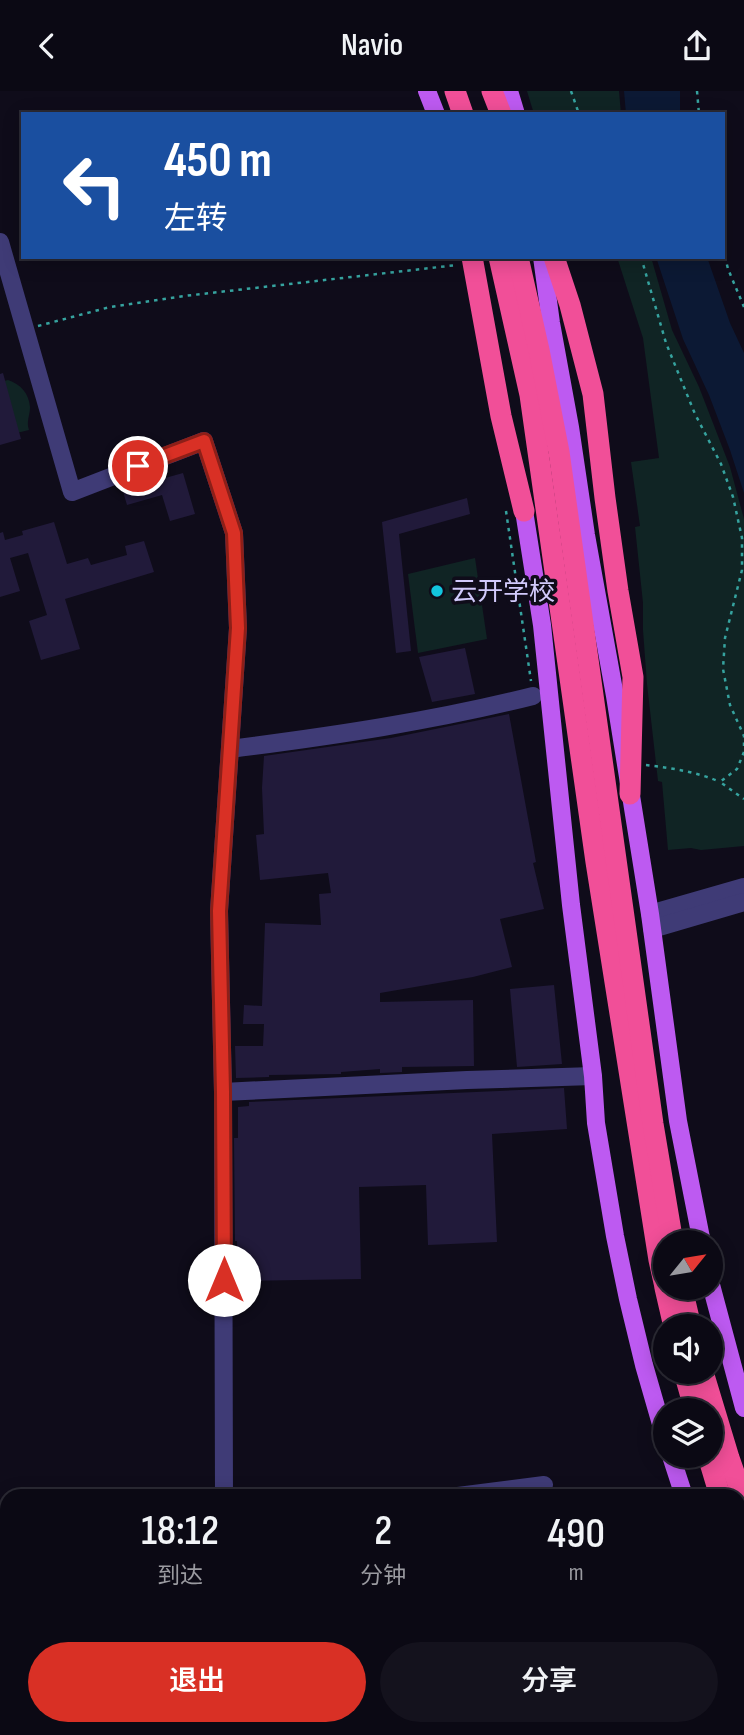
<!DOCTYPE html>
<html lang="zh">
<meta charset="utf-8">
<style>
body{margin:0;font-family:"Sofia Sans Condensed","Noto Sans SC",sans-serif;background:#14121d;color:#f1f3f6;height:100vh;display:flex;flex-direction:column;font-size:26px;white-space:nowrap}
*{box-sizing:border-box;margin:0}
p{font-size:23px;color:#9a9aa0}
.icon{flex:none;width:38px;height:38px;fill:none;stroke:currentColor;stroke-width:2;stroke-linecap:round;stroke-linejoin:round}
.map{position:relative;flex:1;overflow:hidden}
.side{position:absolute;left:0px;top:1398px;width:746px;height:247px;display:flex;flex-direction:column;background:#0b0914;border-radius:21px 21px 0 0;box-shadow:0 4px 18px #0003,0 0 0 2px #2b2a34}
.side>*{flex:none}
.guide{position:absolute;left:21px;top:21px;width:704px;height:147px;border-radius:0px;box-shadow:0 4px 18px #0003,0 0 0 2px #2b2a34;background:#1a4fa0;color:#fff;overflow:hidden}
.needle{width:46px;rotate:60deg}
.buttons{position:absolute;left:653px;top:1139px;display:grid;gap:14px}
.buttons a{display:grid;place-items:center;width:70px;height:70px;border-radius:50%;background:#0b0914;box-shadow:0 4px 18px #0003,0 0 0 2px #2b2a34;font-size:35px}
.pin{position:absolute;display:grid;place-items:center;width:60px;height:60px;color:#fff;margin:-30px;border:4px solid #fff;border-radius:50%;box-shadow:0 2px 7px #0007}
.me{position:absolute;width:77px;margin:-38px;rotate:0deg;stroke-linejoin:round;filter:drop-shadow(0 0 5px #0008)}
.turn{display:flex;align-items:center;gap:24px;height:147px;padding:0 28px;font-size:32px}
.turn .icon{width:91px;height:91px;stroke-width:2.5}
.turn b{display:block;font-size:49px;line-height:60px}
.eta{display:flex;justify-content:space-evenly;align-items:center;height:119px;text-align:center}
.eta b{font-size:42px;font-weight:600;line-height:49px}
.action{display:flex;gap:14px;margin-top:auto;padding:14px 28px}
.action a{flex:1;height:80px;border-radius:42px;background:#d93025;color:#fff;font-size:28px;font-weight:600;line-height:80px;text-align:center}
.action a+a{background:#14121d;color:#f1f3f6}
header{display:flex;justify-content:space-between;align-items:center;height:91px;padding:0 28px;background:#0b0914;font-size:32px;font-weight:600}
.map>svg:first-child{display:block}
</style>
<header><svg class="icon" aria-label="back" viewBox="0 0 24 24"><path d="M15 5l-7 7 7 7"/></svg>Navio<svg class="icon" aria-label="share" viewBox="0 0 24 24"><path d="M12 15V3M7 8l5-5 5 5M5 13v7h14v-7"/></svg></header>
<div class="map">
<svg width="744" height="1644" viewBox="0 0 744 1644">
<rect width="100%" height="100%" fill="#0f0c1a"/>
<g fill="#102424">
<polygon points="527,0 619,0 621,23 534,23"/>
<polygon points="617,166 651,166 672,239 699,296 730,376 744,428 744,755 701,759 691,757 668,759 662,691 658,690 647,593 643,539 643,512 635,436 640,435 631,371 659,367 643,247"/>
<path d="M8,289C20,293 29,302 30,316C30,325 26,330 29,339L0,346V291Z"/>
<polygon points="475,467 487,548 418,562 408,483"/>
</g>
<g fill="#0c1934">
<polygon points="624,0 680,0 680,23 626,23"/>
<polygon points="656,166 707,166 730,232 744,262 744,402 730,359 709,304 683,248"/>
<polygon points="0,1598 7,1610 7,1638 23,1638 26,1644 0,1644"/>
</g>
<g fill="#211a3a">
<polygon points="3,282 21,348 0,354 0,283"/>
<polygon points="183,382 195,423 170,430 162,404 127,414 122,397 157,386 158,389"/>
<polygon points="467,407 470,423 399,443 411,560 396,562 382,431"/>
<polygon points="54,431 67,473 88,467 91,474 127,464 125,455 144,450 154,481 65,508 80,558 41,569 29,530 47,524 28,462 10,467 20,500 0,506 0,442 3,441 5,449 23,444 22,440"/>
<polygon points="465,557 475,603 432,611 419,566"/>
<polygon points="509,623 536,771 533,772 544,818 500,828 512,876 473,886 380,902 380,911 473,909 474,975 402,976 402,981 380,982 380,978 341,981 341,983 269,984 269,986 236,987 235,955 263,955 264,933 243,933 244,914 262,915 265,832 321,834 319,803 331,802 328,782 260,789 256,744 264,743 262,697 264,665 391,647"/>
<polygon points="554,894 562,973 517,976 510,898"/>
<polygon points="564,997 567,1038 492,1043 497,1151 428,1154 426,1094 359,1096 361,1188 238,1190 237,1150 235,1150 234,1047 238,1047 238,1016 249,1015 249,1011"/>
</g>
<g fill="none" stroke-linecap="round" stroke-linejoin="round">
<g stroke="#36a39f" stroke-width="2.5" stroke-dasharray="3.5 5" stroke-linecap="butt">
<polyline points="571,0 579,23"/>
<polyline points="697,0 699,23"/>
<polyline points="723,157 728,178 744,216"/>
<polyline points="641,166 666,252 695,323 721,373 733,406 742,447 742,479 725,547 723,578 730,614 744,645 744,656"/>
<polyline points="38,235 110,216 184,205 457,174"/>
<polyline points="506,420 531,590"/>
<polyline points="744,661 737,678 720,691 744,708"/>
<path d="M646,674C672,677 697,681 720,691"/>
<polyline points="0,1531 7,1542"/>
<polyline points="66,1638 69,1644"/>
</g>
<g stroke="#3f3b76" stroke-width="18">
<polyline points="0,151 72,401 204,350 234,442 238,537 219,820 223,1001 224,1405"/>
<path d="M230,658C332,645 434,630 533,605"/>
<polyline points="650,823 744,796"/>
<polyline points="652,838 744,811"/>
<polyline points="223,1001 467,989 593,985"/>
<polyline points="458,1405 544,1394"/>
<polyline points="396,1638 397,1644"/>
<polyline points="739,1644 744,1622"/>
</g>
<g stroke="#bd5af1" stroke-width="18">
<polyline points="427,0 436,23"/>
<polyline points="509,0 516,23"/>
<polyline points="542,166 551,232 570,336 586,444 615,605 650,823 678,1030 702,1152"/>
<polyline points="522,407 542,534 571,814 593,985 596,1032 615,1145 628,1208 644,1274 665,1347"/>
<polyline points="710,1190 744,1317"/>
<polyline points="671,1365 684,1405"/>
<polyline points="738,1548 744,1561"/>
</g>
<g stroke="#f14f98" stroke-width="21">
<polyline points="455,0 463,23"/>
<polyline points="492,0 501,23"/>
<polyline points="472,166 501,325 524,420"/>
<polyline points="499,166 530,304 596,771 659,1169 665,1196"/>
<polyline points="518,166 539,259 559,361 653,1033 673,1152"/>
<polyline points="554,166 570,214 593,303 605,407 618,500 633,586 630,703"/>
<polyline points="665,1197 674,1236"/>
<polyline points="682,1197 691,1236"/>
<polyline points="684,1281 695,1320"/>
<polyline points="703,1281 729,1367 744,1410"/>
<polyline points="708,1365 720,1405"/>
<polyline points="738,1455 744,1470"/>
</g>
</g>
<g fill="none" stroke-linecap="round" stroke-linejoin="round">
<defs>
<polyline id="route" points="138,375 204,350 234,442 238,537 219,820 223,1001 224,1189"/>
</defs>
<use href="#route" stroke="#8d1f18" stroke-width="18"/>
<use href="#route" stroke="#d93025" stroke-width="12"/>
</g>
<circle fill="#12c5de" stroke="#0f0c1a" stroke-width="2.5" cx="437" cy="500" r="7"/>
<g text-anchor="middle" stroke-width="7" stroke-linejoin="round" paint-order="stroke">
<g font-size="26" fill="#d1cafb" stroke="#0f0c1a" text-anchor="start">
<text x="451" y="509">云开学校</text>
</g>
</g>
</svg>
<div class="buttons">
<a><svg class="needle" viewBox="-14 -14 28 28"><path d="M0-13l5 13h-10z" fill="#e53935"/><path d="M0 13l5-13h-10z" fill="#9a9aa0"/></svg></a>
<a><svg class="icon" aria-label="sound" viewBox="0 0 24 24"><path d="M4 9h4l5-4v14l-5-4H4zM17 9q2 3 0 6"/></svg></a>
<a><svg class="icon" aria-label="layers" viewBox="0 0 24 24"><path d="M12 4l9 5-9 5-9-5zM3 14l9 5 9-5"/></svg></a>
</div>
<div class="pin" style="left:138px;top:375px;background:#d93025"><svg class="icon" aria-label="arrive" viewBox="0 0 24 24"><path d="M6 21V4h12l-3 4 3 4H6"/></svg></div>
<svg class="me" style="left:224px;top:1189px" viewBox="-20 -20 40 40"><circle r="19" fill="#fff"/><path d="M0-13L10 11 0 6-10 11z" fill="#d93025"/></svg>
<div class="guide">
<div class="turn"><svg class="icon" aria-label="left" viewBox="0 0 24 24"><path d="M17 20v-9H6M10 6l-5 5 5 5"/></svg><div><b>450 m</b>左转</div></div>
</div>
<section class="side">
<div class="eta">
<div><b>18:12</b><p>到达</p></div>
<div><b>2</b><p>分钟</p></div>
<div><b>490</b><p>m</p></div>
</div>
<div class="action"><a>退出</a><a>分享</a></div>
</section>
</div>
